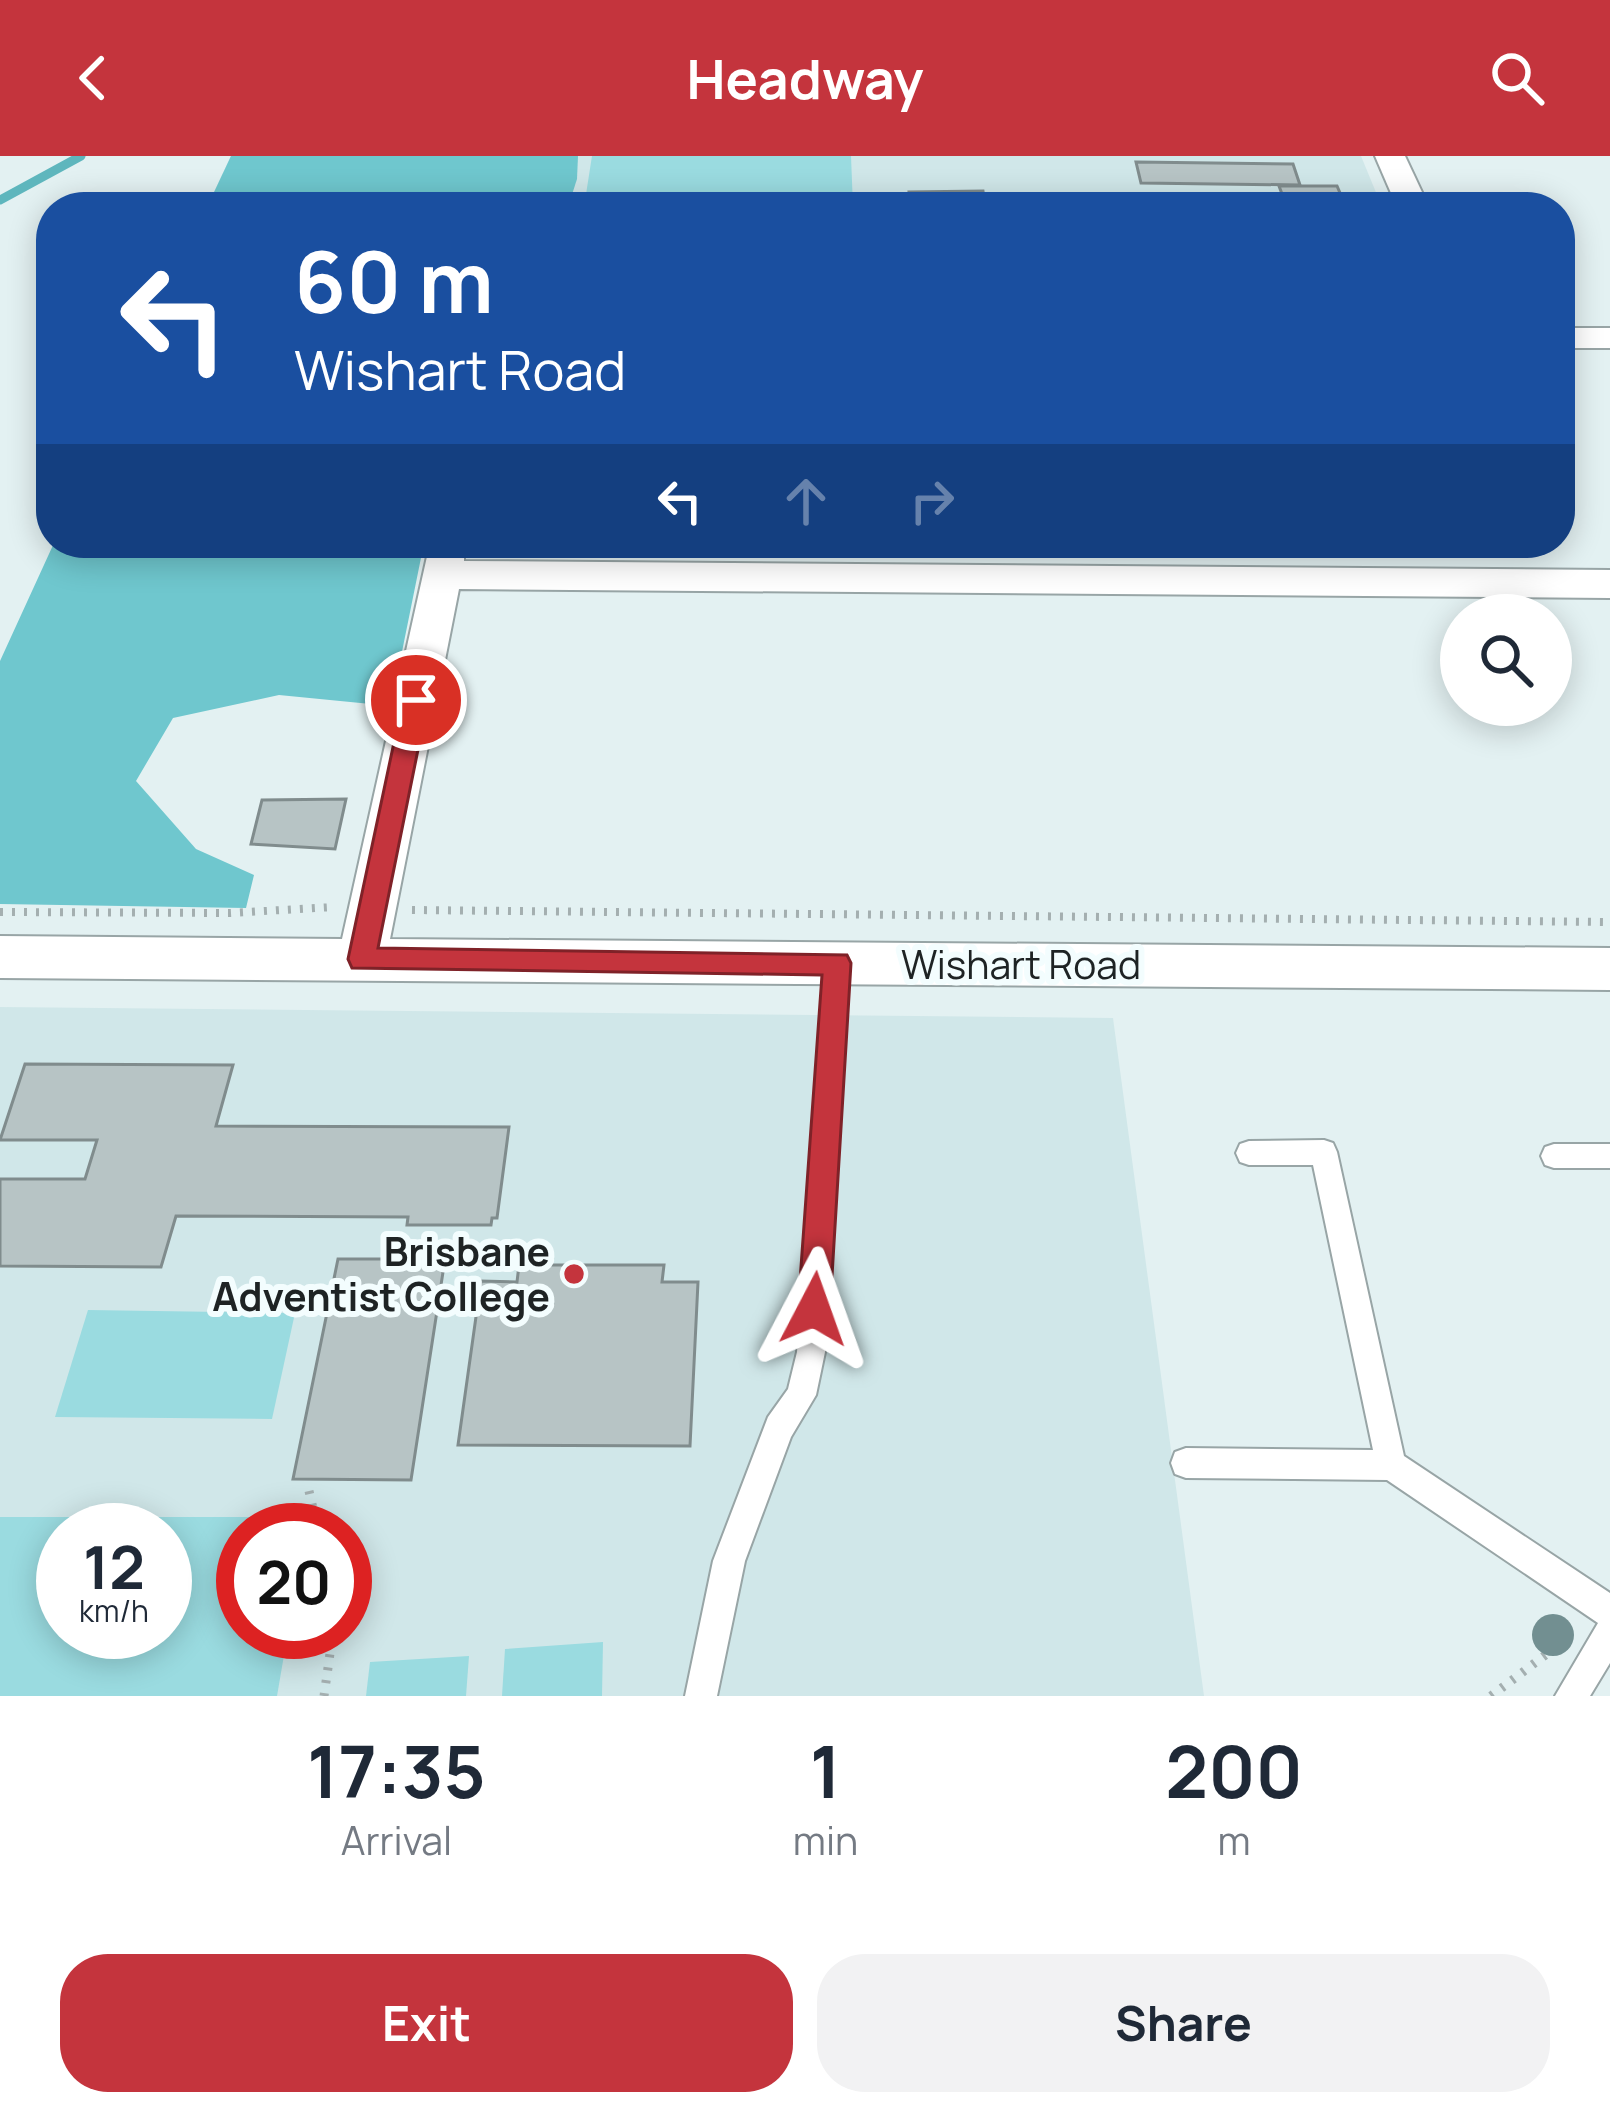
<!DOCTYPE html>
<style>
body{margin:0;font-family:Manrope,sans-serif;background:#f2f2f3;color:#1f2937;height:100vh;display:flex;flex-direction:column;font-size:45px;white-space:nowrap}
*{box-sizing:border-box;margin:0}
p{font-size:39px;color:#747a83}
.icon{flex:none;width:66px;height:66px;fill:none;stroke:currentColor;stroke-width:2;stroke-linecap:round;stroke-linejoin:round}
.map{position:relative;height:1540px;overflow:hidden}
.drawer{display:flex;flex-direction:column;background:#fff;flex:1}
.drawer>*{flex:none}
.hud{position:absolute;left:36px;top:36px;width:1539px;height:366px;border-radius:48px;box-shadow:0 6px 30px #0003;background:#1a4fa0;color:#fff;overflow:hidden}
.buttons{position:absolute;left:1440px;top:438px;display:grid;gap:24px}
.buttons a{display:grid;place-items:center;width:132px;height:132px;border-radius:50%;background:#fff;box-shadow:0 6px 30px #0003;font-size:60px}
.speed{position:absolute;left:36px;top:1347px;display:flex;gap:24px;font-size:60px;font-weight:700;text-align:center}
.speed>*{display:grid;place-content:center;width:156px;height:156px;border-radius:50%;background:#fff;box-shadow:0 6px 30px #0003;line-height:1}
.speed small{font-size:30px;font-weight:400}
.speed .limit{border:18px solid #d22;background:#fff;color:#111}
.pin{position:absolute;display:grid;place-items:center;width:102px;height:102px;color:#fff;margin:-51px;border:6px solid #fff;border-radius:50%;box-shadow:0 3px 12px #0007}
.me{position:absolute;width:132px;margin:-66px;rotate:4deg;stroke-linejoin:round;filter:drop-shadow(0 0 9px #0008)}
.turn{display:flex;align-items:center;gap:42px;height:252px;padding:0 60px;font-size:54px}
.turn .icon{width:156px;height:156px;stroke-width:2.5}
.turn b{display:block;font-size:84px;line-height:102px}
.lanes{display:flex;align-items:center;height:114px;padding:0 60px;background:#0003;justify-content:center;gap:60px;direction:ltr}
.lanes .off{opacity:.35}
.eta{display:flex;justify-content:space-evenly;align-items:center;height:204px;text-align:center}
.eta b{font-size:72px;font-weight:700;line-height:84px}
.cta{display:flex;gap:24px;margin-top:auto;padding:24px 60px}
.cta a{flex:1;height:138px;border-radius:48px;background:#c4343d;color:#fff;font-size:48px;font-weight:700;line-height:138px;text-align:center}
.cta a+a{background:#f2f2f3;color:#1f2937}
header{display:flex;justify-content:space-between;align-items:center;height:156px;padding:0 60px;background:#c4343d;color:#fff;font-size:54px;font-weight:700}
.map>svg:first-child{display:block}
</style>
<header><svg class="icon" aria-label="back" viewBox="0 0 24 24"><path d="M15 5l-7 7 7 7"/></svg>Headway<svg class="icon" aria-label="search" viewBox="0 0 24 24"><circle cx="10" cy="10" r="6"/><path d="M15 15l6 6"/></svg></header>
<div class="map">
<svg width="1610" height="1540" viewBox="0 0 1610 1540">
<rect width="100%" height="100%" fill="#e3f1f2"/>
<g fill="#d0e7e9" fill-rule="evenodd">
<polygon points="231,0 1361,0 1382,51 207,51"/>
<path d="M0,851L1113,862L1204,1540H0ZM63,1374H165V1476H63ZM243,1374H345V1476H243Z"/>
</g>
<g fill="#9adbe0" fill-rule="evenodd">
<polygon points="592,0 851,0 853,51 584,51"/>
<polygon points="88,1154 295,1157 272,1263 55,1261"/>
<path d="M0,1361H309L307,1374H243V1476H288L277,1540H0ZM63,1374H165V1476H63Z"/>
<polygon points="603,1486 602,1540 502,1540 505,1493"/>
<polygon points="469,1500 466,1540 366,1540 370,1506"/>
</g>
<g fill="#6fc7ce">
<polygon points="231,0 578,0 577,23 568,51 207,51"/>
<polygon points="54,387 424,387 391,550 279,539 173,562 136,625 196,693 254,719 246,752 0,748 0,505"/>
</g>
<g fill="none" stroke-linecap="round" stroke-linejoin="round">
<polyline stroke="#5eb6bd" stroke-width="9" points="0,44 81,0"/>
</g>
<g fill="#b7c4c5" stroke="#808c8d" stroke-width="3">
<polygon points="1136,6 1293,8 1300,29 1141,27"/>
<polygon points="1279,30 1337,30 1346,51 1287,51"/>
<polygon points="983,35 985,51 910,51 909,36"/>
<polygon points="346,643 335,693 251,688 262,644"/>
<polygon points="25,908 233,909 216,970 509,971 497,1062 492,1062 491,1069 407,1069 408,1061 176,1060 161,1111 0,1110 0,1023 85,1023 97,984 0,984"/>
<polygon points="338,1103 445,1103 411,1324 293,1323"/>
<polygon points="519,1109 664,1109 662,1126 698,1126 690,1290 458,1289 481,1125 517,1126"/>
</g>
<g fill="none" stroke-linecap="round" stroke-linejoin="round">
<defs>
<g id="service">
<polygon points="837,797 846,800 849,807 825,1196 816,1239 791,1281 745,1405 717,1540 685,1540 713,1405 768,1261 788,1233 797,1196 825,807 828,800"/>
<polygon points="1324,984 1333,987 1337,996 1404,1300 1610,1437 1610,1507 1590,1540 1555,1540 1598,1467 1387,1324 1186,1322 1175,1318 1171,1307 1175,1296 1186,1292 1373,1294 1313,1009 1249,1009 1240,1006 1236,997 1240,988 1249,985"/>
<polygon points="1554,988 1610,988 1610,1012 1554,1012 1545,1009 1541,1000 1545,991"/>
</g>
<g id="minor">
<polygon points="1375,0 1405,0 1429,51 1397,51"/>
<rect x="1560" y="172" width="50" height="20"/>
<polygon points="430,387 464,387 464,405 1610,414 1610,442 459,433 390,783 1610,792 1610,834 0,822 0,780 342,783"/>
</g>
</defs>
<use href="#service" stroke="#98a5a6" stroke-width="4"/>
<use href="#minor" stroke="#98a5a6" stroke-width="4"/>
<g stroke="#a4afb0" stroke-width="8" stroke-dasharray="3 9" stroke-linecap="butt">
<polyline points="412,754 1610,766"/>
<polyline points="0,756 230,757 334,751"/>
</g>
<g stroke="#a4afb0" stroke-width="9" stroke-dasharray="3 10" stroke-linecap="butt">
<polyline points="309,1335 318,1374"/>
<polyline points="324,1540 333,1476"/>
<polyline points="1491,1540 1564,1485"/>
</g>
<use href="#service" fill="#fff" fill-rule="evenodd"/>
<use href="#minor" fill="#fff" fill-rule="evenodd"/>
</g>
<circle fill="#728f91" cx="1553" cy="1479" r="21"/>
<polygon fill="#c4343d" stroke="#7f2228" stroke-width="3" points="416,535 428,544 378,792 847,799 851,807 830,1153 825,1164 814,1169 802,1164 798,1153 822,819 352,812 348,803 403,544"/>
<circle fill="#c4343d" stroke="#f3fdfe" stroke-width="4.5" cx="574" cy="1118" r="12"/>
<g text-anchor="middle" stroke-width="12" stroke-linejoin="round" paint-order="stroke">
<g font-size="39" fill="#1e2324" stroke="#f3fdfe">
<text x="1021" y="823">Wishart Road</text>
</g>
<g font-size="39" font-weight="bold" fill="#1e2324" stroke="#f3fdfe" text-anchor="end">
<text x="550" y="1110">Brisbane<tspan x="550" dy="45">Adventist College</tspan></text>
</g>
</g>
</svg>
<div class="buttons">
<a><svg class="icon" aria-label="search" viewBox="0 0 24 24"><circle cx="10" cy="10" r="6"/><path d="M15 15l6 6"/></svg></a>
</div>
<div class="speed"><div>12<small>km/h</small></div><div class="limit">20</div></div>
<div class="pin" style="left:416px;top:544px;background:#d93025"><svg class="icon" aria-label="arrive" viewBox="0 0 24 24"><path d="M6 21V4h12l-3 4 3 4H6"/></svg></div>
<svg class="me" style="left:814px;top:1153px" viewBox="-20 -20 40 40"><path d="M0-17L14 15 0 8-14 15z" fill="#c4343d" stroke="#fff" stroke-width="4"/></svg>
<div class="hud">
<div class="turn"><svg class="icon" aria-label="left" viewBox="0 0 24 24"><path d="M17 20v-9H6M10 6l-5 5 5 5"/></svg><div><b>60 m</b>Wishart Road</div></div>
<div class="lanes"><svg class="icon" aria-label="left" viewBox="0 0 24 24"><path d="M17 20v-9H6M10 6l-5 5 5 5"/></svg><svg class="icon off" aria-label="ahead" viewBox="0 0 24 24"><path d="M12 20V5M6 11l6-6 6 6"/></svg><svg class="icon off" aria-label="right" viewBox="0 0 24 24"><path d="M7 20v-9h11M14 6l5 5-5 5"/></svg></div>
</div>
</div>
<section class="drawer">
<div class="eta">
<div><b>17:35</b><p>Arrival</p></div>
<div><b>1</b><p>min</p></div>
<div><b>200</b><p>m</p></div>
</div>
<div class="cta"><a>Exit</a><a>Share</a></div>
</section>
